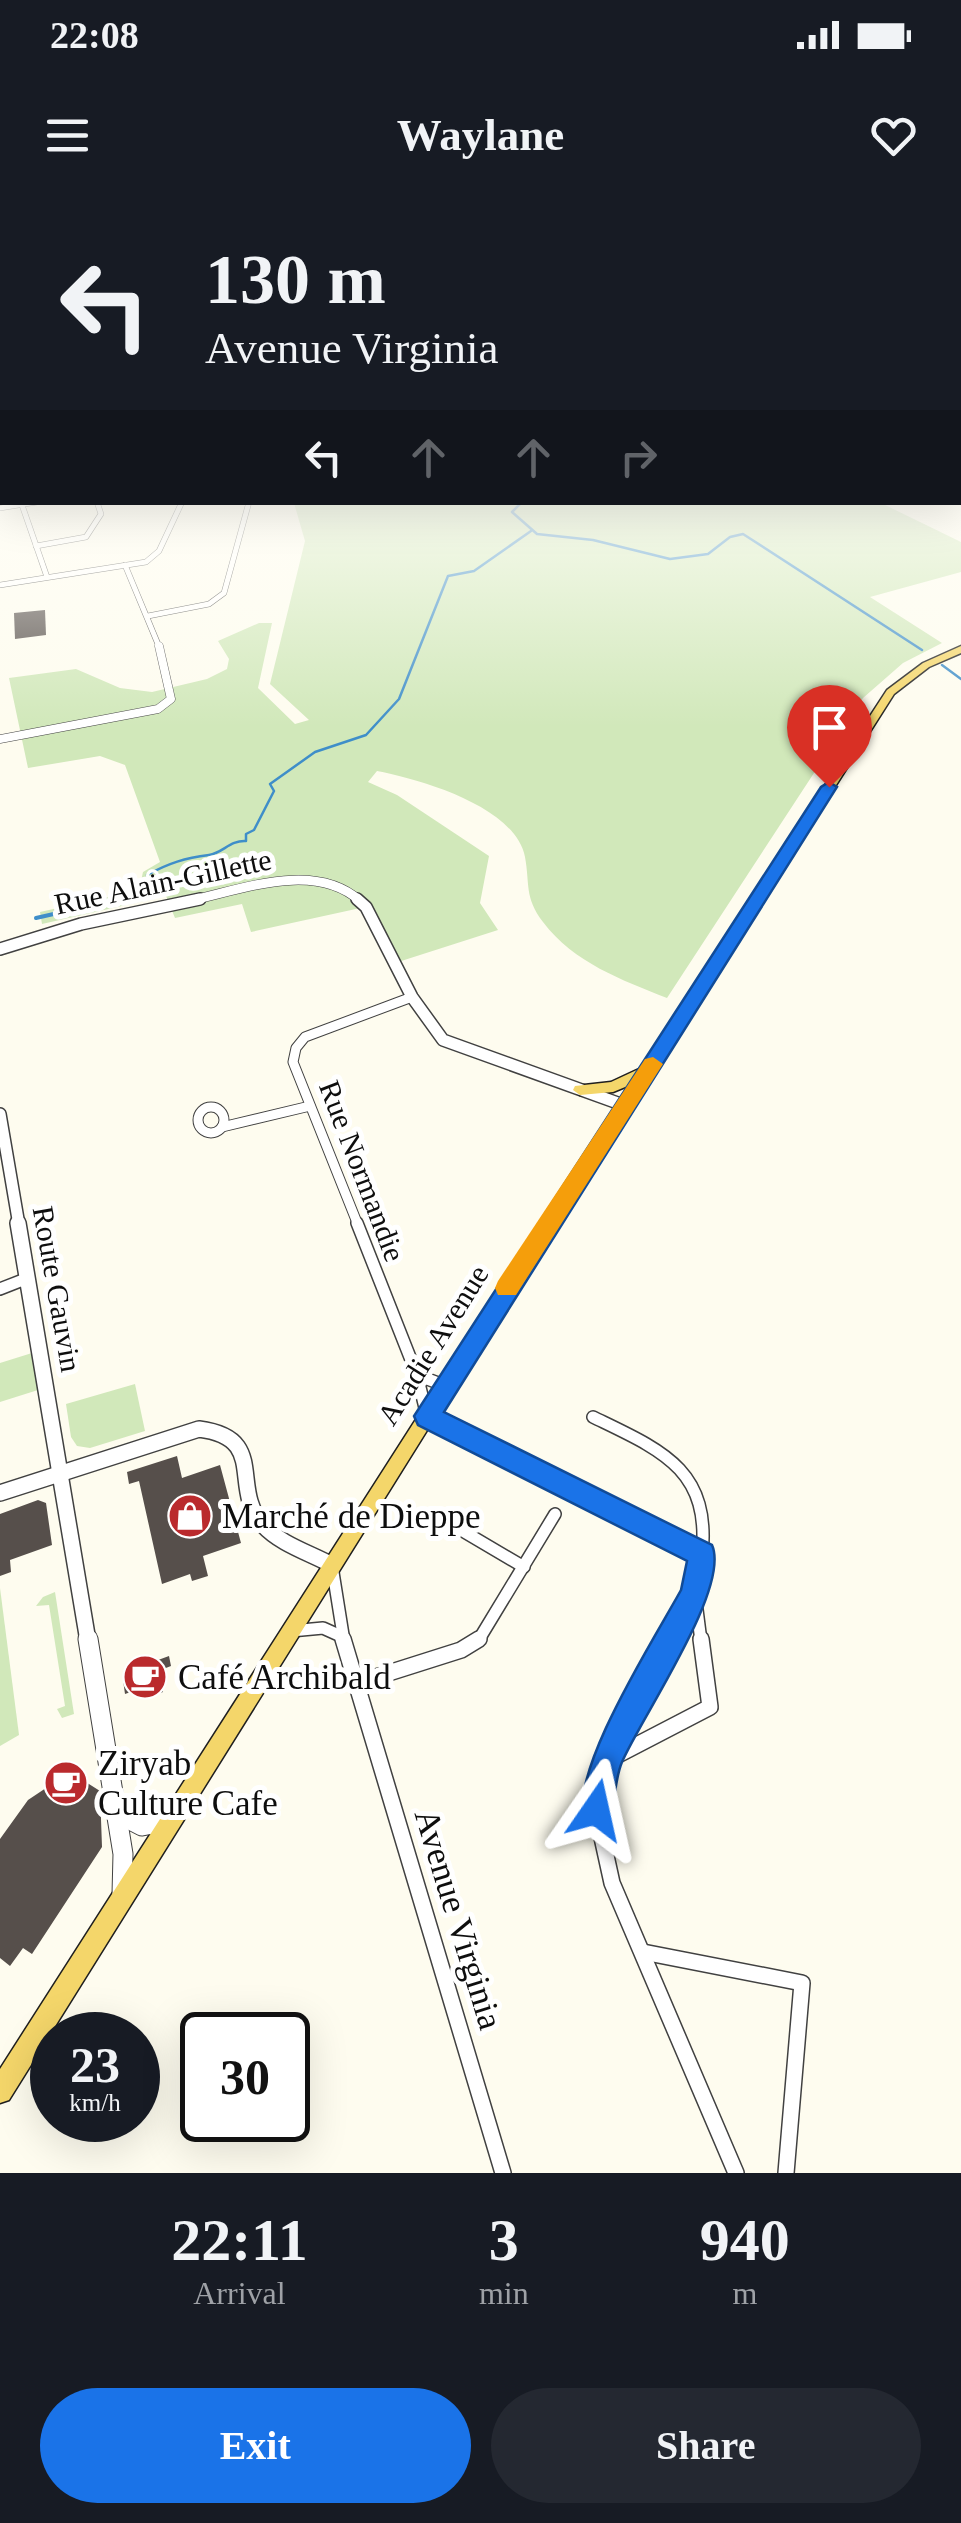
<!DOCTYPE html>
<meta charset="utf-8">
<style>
body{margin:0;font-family:"Times New Roman",serif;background:#242831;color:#f1f3f6;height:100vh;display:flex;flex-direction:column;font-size:38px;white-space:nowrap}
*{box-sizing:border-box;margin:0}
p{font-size:32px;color:#9ea1a6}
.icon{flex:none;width:55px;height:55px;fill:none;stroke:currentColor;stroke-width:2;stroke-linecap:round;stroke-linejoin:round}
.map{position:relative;height:1973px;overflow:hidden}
.drawer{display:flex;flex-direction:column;background:#171b24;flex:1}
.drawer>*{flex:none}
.banner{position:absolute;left:0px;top:0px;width:962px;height:305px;box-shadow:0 10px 40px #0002;background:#171b24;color:#f1f3f6;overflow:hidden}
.speed{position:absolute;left:30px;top:1812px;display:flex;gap:20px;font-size:50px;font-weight:700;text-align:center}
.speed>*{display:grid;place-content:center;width:130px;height:130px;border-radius:50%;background:#171b24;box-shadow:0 10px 40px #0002;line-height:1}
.speed small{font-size:25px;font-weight:400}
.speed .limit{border:5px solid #111;border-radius:15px;background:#fff;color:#111}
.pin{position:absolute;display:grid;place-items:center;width:85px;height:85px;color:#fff;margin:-102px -42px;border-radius:50% 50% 50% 0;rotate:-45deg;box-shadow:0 0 10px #0007}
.pin .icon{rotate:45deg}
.me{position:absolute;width:110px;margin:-55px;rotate:11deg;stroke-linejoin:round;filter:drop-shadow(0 0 8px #0008)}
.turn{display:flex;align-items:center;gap:35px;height:210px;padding:0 40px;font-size:45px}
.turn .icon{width:130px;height:130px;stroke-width:2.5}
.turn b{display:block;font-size:70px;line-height:85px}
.lanes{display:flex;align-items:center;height:95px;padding:0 40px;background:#0003;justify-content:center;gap:50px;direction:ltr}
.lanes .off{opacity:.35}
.eta{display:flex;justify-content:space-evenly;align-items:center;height:170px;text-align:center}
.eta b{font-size:60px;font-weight:700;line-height:70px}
.action{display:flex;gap:20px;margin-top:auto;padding:20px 40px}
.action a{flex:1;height:115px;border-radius:60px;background:#1a73e8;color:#fff;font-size:40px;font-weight:700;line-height:115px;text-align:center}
.action a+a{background:#242831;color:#f1f3f6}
.status{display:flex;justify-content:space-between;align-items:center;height:70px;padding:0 50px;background:#171b24;direction:ltr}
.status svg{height:28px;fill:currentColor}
header{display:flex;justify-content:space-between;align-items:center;height:130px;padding:0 40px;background:#171b24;font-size:45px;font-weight:700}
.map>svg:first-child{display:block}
</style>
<div class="status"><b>22:08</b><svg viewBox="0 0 49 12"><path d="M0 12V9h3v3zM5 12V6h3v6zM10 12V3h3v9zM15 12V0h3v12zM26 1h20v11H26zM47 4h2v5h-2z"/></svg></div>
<header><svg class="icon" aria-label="menu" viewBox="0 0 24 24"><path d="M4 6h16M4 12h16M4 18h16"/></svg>Waylane<svg class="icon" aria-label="heart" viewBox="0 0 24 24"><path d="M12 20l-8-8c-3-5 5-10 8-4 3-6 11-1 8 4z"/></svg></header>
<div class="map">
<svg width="961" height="1973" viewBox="0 0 961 1973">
<rect width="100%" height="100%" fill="#fefcef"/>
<g fill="#d1e8ba">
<path d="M294,303H881L961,342V372L870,397L942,443L903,463L863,498L667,798C622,780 574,763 543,722C524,697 530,684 525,657C515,606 419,579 377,571L368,582L397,595L489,656L480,703L498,730L395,763L365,707L251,732L242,704L175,718L166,696L42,724L40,712L139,690L143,672L160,662L125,565L100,556L28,568L9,478L76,469L120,488L152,492L207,479L227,469L229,459L218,441L259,423H272L258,488L295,524L309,520L270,484L305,341Z"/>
<polygon points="32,1153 38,1190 0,1202 0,1163"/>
<polygon points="135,1184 145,1231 90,1248 77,1246 71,1237 66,1204"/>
<polygon points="0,1388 19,1535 0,1546"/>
<polygon points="55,1392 74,1514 62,1518 57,1509 65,1506 49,1405 36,1406 43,1397"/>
</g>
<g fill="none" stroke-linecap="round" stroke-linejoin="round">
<g stroke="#3f8ec9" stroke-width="2.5">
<polyline points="522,302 512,312 537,334 593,340 670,359 708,354 730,337 743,334 922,450"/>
<polyline points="942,465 961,479"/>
<path d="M109,701L154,691L147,675C169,663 185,658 209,655C223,653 230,640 246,641V634L254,630L274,591L270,584L315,552L366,535L399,499L448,376L474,371L531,331"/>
</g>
<polyline stroke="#3f8ec9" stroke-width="4" points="36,718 120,699"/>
</g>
<g fill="#564f4b">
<polygon points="45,410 46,435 15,439 14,413"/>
<polygon points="177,1256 182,1278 220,1265 241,1343 203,1356 208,1376 192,1381 190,1374 162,1384 139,1281 129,1284 127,1272"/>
<polygon points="38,1300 46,1303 52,1345 10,1360 11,1372 0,1376 0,1314"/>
<polygon points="169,1456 171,1466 158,1471 163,1492 145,1499 142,1488 125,1494 123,1480 140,1474 139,1467"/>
<polygon points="70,1572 100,1591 102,1647 32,1754 23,1748 10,1766 0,1758 0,1639 28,1600"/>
</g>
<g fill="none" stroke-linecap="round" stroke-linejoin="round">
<defs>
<g id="minor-far4">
<polyline points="22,305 47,377"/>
<polyline points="0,308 37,302"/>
<polyline points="36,346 86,337 101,314 97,302"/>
<polyline points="125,365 160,449"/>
<polyline points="0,385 146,362 159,351 182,302"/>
<polyline points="148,416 209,404 224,393 249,302"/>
</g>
<polyline id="minor-far3" points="0,539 158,509 171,499 159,446"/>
<g id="minor-far2">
<circle cx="211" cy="920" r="13"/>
<polyline points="222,927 310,906"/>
<polyline points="358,1025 293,862 296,848 305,837 412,797"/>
</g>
<g id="minor-far1">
<polyline points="357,1023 417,1175 427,1216 702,1355 695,1394 670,1441"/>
<polyline points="0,1089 28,1078"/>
<polyline points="417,1175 438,1183 449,1182"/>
<path d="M593,1217C661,1250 711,1269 702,1355"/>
<polyline points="456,1327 524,1367"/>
<polyline points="332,1366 344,1441"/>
<polyline points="695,1394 701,1441"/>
<polyline points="291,1431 323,1428 343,1437"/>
<polyline points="478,1441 555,1314"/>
</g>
<g id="minor">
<polyline points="343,1439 503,1973"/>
<polyline points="671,1439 605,1562 596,1610 612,1683 736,1973"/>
<polyline points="357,1483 461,1450 479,1439"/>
<polyline points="606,1561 710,1507 701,1439"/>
<polyline points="643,1752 802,1783 786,1973"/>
</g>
<path id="tertiary-far3" d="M188,701C241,690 314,660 360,701"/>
<g id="tertiary-far2">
<polyline points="357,699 366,707 412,797 443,840 626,906"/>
<polyline points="0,749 81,724 200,699"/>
<polyline points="0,914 19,1025"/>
</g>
<g id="tertiary-far1">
<polyline points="18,1023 88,1441"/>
<path d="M0,1293L199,1229C269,1238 229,1287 263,1325C280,1344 310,1353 332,1365"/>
</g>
<g id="tertiary">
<polyline points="88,1439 123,1654 122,1694"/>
<polyline points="117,1613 142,1626 169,1621"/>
</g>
<polygon id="primary" points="961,446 961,453 929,467 894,494 499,1115 9,1900 0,1903 0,1869 630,885 613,892 580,895 573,890 575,886 611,882 641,868 887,490 923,463"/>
</defs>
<use href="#minor-far4" stroke="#414141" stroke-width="6"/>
<use href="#minor-far3" stroke="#414141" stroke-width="9"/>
<use href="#minor-far2" stroke="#414141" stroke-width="11"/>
<use href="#minor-far1" stroke="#414141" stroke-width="14"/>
<use href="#minor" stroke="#414141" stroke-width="18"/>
<use href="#tertiary-far3" stroke="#414141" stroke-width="10"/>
<use href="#tertiary-far2" stroke="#414141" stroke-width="14"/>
<use href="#tertiary-far1" stroke="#414141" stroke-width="18"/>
<use href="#tertiary" stroke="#414141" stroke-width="21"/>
<use href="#primary" stroke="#1f1f1f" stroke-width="3"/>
<use href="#minor-far4" stroke="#fff" stroke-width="5"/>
<use href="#minor-far3" stroke="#fff" stroke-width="8"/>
<use href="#minor-far2" stroke="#fff" stroke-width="9"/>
<use href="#minor-far1" stroke="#fff" stroke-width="11"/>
<use href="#minor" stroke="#fff" stroke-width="15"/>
<use href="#tertiary-far3" stroke="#fff" stroke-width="9"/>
<use href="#tertiary-far2" stroke="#fff" stroke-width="11"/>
<use href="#tertiary-far1" stroke="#fff" stroke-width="15"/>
<use href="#tertiary" stroke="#fff" stroke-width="19"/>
<use href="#primary" fill="#f4d66a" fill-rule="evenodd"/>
</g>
<linearGradient id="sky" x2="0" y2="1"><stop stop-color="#94c4ed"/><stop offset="0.48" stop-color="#fffef8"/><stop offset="1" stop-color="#fffef8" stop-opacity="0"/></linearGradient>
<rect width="961" height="527" fill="url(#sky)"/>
<path fill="#1a73e8" stroke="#114b97" stroke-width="2.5" d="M829,582L837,587L444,1212L712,1345C731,1388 642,1516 622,1562C614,1581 616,1603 608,1622L596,1627L585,1622C566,1576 656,1436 681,1390L687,1361L418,1225L414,1216L821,587Z"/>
<polygon fill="#f59e0b" points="653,857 663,864 516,1095 498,1095 495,1088 498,1081 645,859"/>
<defs>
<symbol id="shop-disc" viewBox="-11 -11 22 22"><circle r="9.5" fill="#ba2a2d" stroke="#fff"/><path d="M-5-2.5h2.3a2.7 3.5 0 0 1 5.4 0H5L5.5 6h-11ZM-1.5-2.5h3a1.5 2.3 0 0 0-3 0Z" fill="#fff"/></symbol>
<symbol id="cafe-disc" viewBox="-11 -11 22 22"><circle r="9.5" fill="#ba2a2d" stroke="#fff"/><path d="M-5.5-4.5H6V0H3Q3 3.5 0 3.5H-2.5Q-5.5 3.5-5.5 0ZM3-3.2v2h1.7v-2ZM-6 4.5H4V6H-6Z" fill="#fff"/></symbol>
</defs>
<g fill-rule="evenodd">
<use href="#shop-disc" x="165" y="1291" width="50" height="50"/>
<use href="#cafe-disc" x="120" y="1452" width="50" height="50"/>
<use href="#cafe-disc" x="41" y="1558" width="50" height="50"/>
</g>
<g text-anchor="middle" stroke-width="10" stroke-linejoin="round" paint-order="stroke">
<g font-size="30" fill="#0e0e0e" stroke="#fff">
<text transform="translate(163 682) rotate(-12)" y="10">Rue Alain-Gillette</text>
<text transform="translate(362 971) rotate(69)" y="10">Rue Normandie</text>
<text transform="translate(57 1089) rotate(80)" y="10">Route Gauvin</text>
<text transform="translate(433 1145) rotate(-58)" y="10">Acadie Avenue</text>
</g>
<g font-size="35" fill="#0e0e0e" stroke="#fff" text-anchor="start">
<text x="222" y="1328">Marché de Dieppe</text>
<text x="178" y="1489">Café Archibald</text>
<text x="98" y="1575">Ziryab<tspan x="98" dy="40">Culture Cafe</tspan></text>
</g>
<g font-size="35" fill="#0e0e0e" stroke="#fff">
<text transform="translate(459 1719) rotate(73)" y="12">Avenue Virginia</text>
</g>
</g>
</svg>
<div class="speed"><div>23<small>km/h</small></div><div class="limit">30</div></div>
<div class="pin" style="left:829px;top:587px;background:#d93025"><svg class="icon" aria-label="arrive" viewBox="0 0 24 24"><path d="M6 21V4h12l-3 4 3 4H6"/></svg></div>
<svg class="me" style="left:596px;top:1610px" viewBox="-20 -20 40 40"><path d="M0-17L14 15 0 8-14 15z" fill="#1a73e8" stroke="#fff" stroke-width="4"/></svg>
<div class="banner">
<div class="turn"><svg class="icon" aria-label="left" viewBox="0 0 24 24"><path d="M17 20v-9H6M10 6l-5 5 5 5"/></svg><div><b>130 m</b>Avenue Virginia</div></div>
<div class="lanes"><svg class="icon" aria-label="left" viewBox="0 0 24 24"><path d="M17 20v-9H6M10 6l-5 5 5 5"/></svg><svg class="icon off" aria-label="ahead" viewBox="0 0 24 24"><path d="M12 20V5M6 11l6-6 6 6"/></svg><svg class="icon off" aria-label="ahead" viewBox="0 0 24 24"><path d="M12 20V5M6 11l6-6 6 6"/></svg><svg class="icon off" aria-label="right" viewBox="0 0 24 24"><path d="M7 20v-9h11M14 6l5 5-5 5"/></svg></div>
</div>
</div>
<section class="drawer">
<div class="eta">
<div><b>22:11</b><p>Arrival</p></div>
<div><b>3</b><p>min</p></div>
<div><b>940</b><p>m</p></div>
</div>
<div class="action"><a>Exit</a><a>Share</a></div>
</section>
